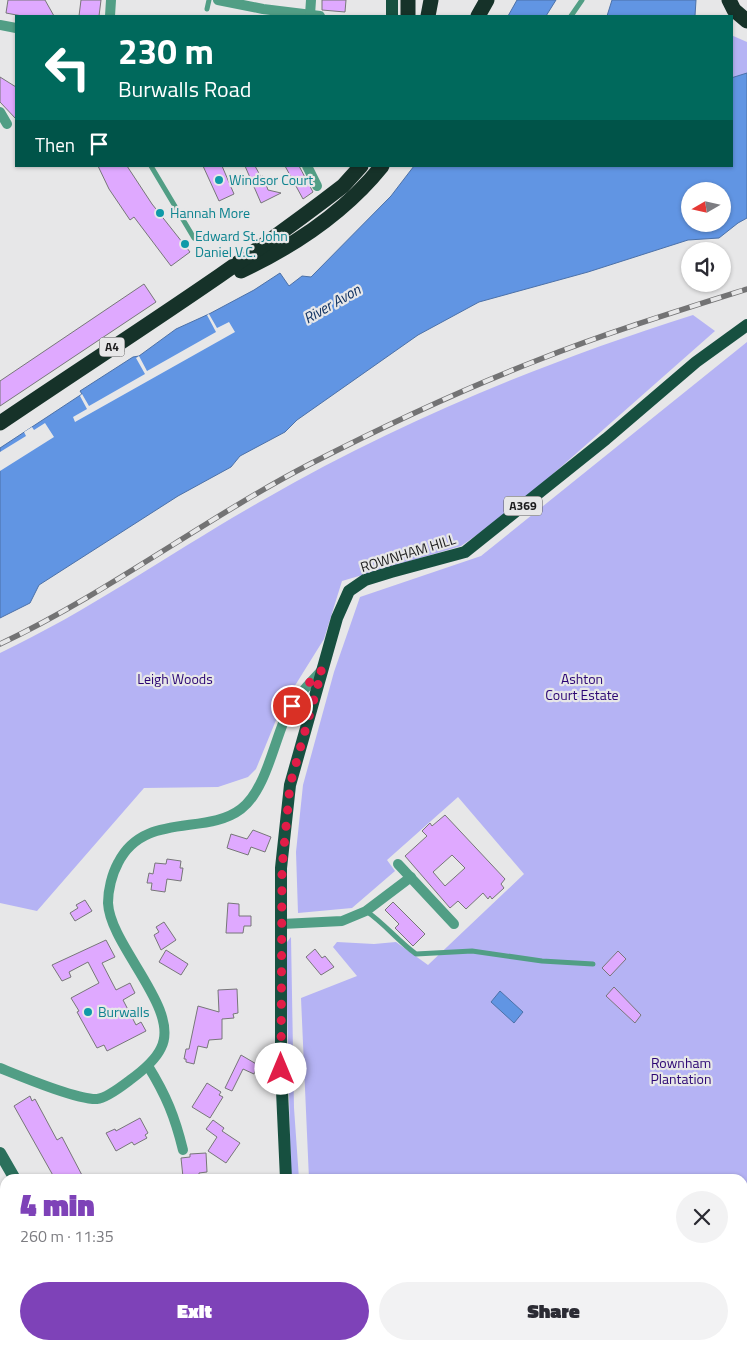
<!DOCTYPE html>
<meta charset="utf-8">
<style>
body{margin:0;font-family:"Titillium Web",sans-serif;background:#f2f2f3;color:#2b2b33;height:100vh;display:flex;flex-direction:column;font-size:19px;white-space:nowrap}
*{box-sizing:border-box;margin:0}
p{font-size:16px;color:#7c7c81}
.icon{flex:none;width:28px;height:28px;fill:none;stroke:currentColor;stroke-width:2;stroke-linecap:round;stroke-linejoin:round}
.map{position:relative;flex:1;overflow:hidden}
.panel{position:absolute;left:0px;top:1174px;width:748px;height:176px;display:flex;flex-direction:column;background:#fff;border-radius:15px 15px 0 0;box-shadow:0 1px 4px #0004}
.panel>*{flex:none}
.guide{position:absolute;left:15px;top:15px;width:718px;height:152px;border-radius:0px;box-shadow:0 1px 4px #0004;background:#00695c;color:#fff;overflow:hidden}
.needle{width:32px;rotate:261deg}
.controls{position:absolute;left:681px;top:182px;display:grid;gap:10px}
.controls a{display:grid;place-items:center;width:50px;height:50px;border-radius:50%;background:#fff;box-shadow:0 1px 4px #0004;font-size:25px}
.pin{position:absolute;display:grid;place-items:center;width:42px;height:42px;color:#fff;margin:-21px;border:2px solid #fff;border-radius:50%;box-shadow:0 1px 5px #0007}
.me{position:absolute;width:55px;margin:-28px;rotate:0deg;stroke-linejoin:round;filter:drop-shadow(0 0 4px #0008)}
.turn{display:flex;align-items:center;gap:18px;height:105px;padding:0 20px;font-size:22px}
.turn .icon{width:65px;height:65px;stroke-width:2.5}
.turn b{display:block;font-size:35px;line-height:42px}
.then{display:flex;align-items:center;height:48px;padding:0 20px;background:#0003;gap:10px;font-size:19px}
.round{display:grid;place-items:center;flex:none;width:52px;height:52px;border-radius:26px;background:#f2f2f3}
.summary{display:flex;align-items:center;justify-content:space-between;height:85px;padding:0 20px}
h1{font-size:30px;font-weight:800;line-height:38px;color:#7e42b8}
.button{display:flex;gap:10px;margin-top:auto;padding:10px 20px}
.button a{flex:1;height:58px;border-radius:30px;background:#7e42b8;color:#fff;font-size:20px;font-weight:800;line-height:58px;text-align:center}
.button a+a{background:#f2f2f3;color:#2b2b33}
.map>svg:first-child{display:block}
</style>
<div class="map">
<svg width="747" height="1349" viewBox="0 0 747 1349">
<rect width="100%" height="100%" fill="#e7e7e8"/>
<g fill="#b5b3f4">
<polygon points="731,35 747,42 747,121 731,121"/>
<path d="M693,315L715,331L511,511L461,546L342,581L324,639L281,708L256,769L248,777L218,787L144,788L37,911L0,903V653C93,609 176,549 265,499C400,421 545,362 693,315Z"/>
<polygon points="747,342 747,1349 316,1349 316,1345 742,1345 742,1179 309,1179 301,998 357,976 333,947 337,942 374,944 396,942 428,965 524,874 458,797 387,860 395,871 352,908 298,913 296,852 303,785 334,672 360,597 481,556"/>
<polygon points="291,937 294,1108 299,1179 291,1179 287,1004 287,942"/>
</g>
<g fill="#6195e3" stroke="#4c71a8" fill-rule="evenodd">
<polygon points="517,0 556,0 546,16 508,16"/>
<polygon points="612,0 696,0 695,16 607,16"/>
<path d="M747,73V218L738,223L719,238L688,240L588,272L479,302L418,335L297,420L285,432L240,456L231,467L178,496L39,585L30,603L0,618V448L82,394L80,391L133,357L139,356L176,329L209,314L254,290L280,273L289,286L302,276L311,277L391,196L414,166H731V78ZM690,191H722V224H690Z"/>
<polygon points="500,991 523,1012 514,1023 491,1002"/>
</g>
<g fill="#e7e7e8">
<polygon points="209,314 217,328 229,322 235,332 75,422 73,417 87,409 80,396 82,394 89,406 145,374 136,358 139,356 147,371 216,332 207,315"/>
<polygon points="45,423 54,437 0,471 0,452 26,436 24,432 32,427 34,430"/>
</g>
<g fill="#dfa9ff" stroke="#777778" fill-rule="evenodd">
<polygon points="8,0 45,0 54,16 22,16 6,13"/>
<polygon points="81,0 101,0 99,16 79,16"/>
<polygon points="322,0 346,0 345,12 322,10"/>
<polygon points="0,77 16,87 16,119 0,102"/>
<polygon points="98,166 127,166 152,204 190,252 171,266 134,217 130,220 109,189"/>
<polygon points="203,166 222,166 234,194 219,201"/>
<polygon points="245,166 255,166 261,177 263,176 268,190 281,193 261,203"/>
<polygon points="285,166 299,166 313,192 303,199"/>
<polygon points="144,284 156,302 0,406 0,381"/>
<path d="M445,815L505,879L501,884L504,888L492,899L490,896L488,899L483,893L466,909L458,901L450,908L405,856L427,836L422,831L430,823L432,826ZM452,855L465,868L445,886L433,872Z"/>
<polygon points="253,830 271,837 265,852 251,847 248,855 227,848 231,834 247,839"/>
<polygon points="167,859 181,861 180,868 183,868 181,881 167,879 165,892 151,890 152,883 147,883 149,873 153,874 155,863 166,864"/>
<polygon points="85,900 92,911 75,921 70,913 78,908 76,905"/>
<polygon points="393,902 425,934 413,946 395,928 399,924 385,910"/>
<polygon points="228,903 239,904 239,916 251,916 251,926 244,926 243,933 226,933"/>
<polygon points="164,922 176,940 161,950 154,935 159,932 156,927"/>
<polygon points="106,940 115,957 102,963 116,990 130,983 135,993 123,1000 136,1025 141,1022 146,1031 107,1051 104,1045 97,1048 77,1012 79,1011 71,998 99,983 88,962 69,972 71,977 62,981 52,965"/>
<polygon points="315,949 322,958 325,956 334,967 321,975 306,957"/>
<polygon points="166,950 188,964 181,975 159,962"/>
<polygon points="618,951 626,959 610,976 602,968"/>
<polygon points="614,987 641,1015 635,1023 606,996"/>
<polygon points="237,989 238,1013 233,1014 234,1018 222,1019 222,1039 209,1040 207,1048 198,1046 194,1064 186,1062 186,1059 184,1059 186,1049 189,1049 198,1006 219,1012 218,990"/>
<polygon points="241,1055 258,1065 254,1074 243,1069 232,1091 225,1088"/>
<polygon points="207,1083 221,1092 219,1095 223,1097 210,1118 192,1107"/>
<polygon points="30,1096 32,1101 35,1099 57,1140 62,1137 84,1179 55,1179 14,1106"/>
<polygon points="140,1118 148,1133 145,1135 147,1138 134,1145 132,1142 116,1151 106,1133 115,1129 116,1131"/>
<polygon points="213,1120 224,1128 222,1131 240,1143 226,1163 208,1151 217,1137 206,1129"/>
<polygon points="206,1153 207,1172 199,1173 199,1176 183,1177 181,1158 190,1157 190,1154"/>
</g>
<g fill="none" stroke-linecap="round" stroke-linejoin="round">
<g stroke="#519e85" stroke-width="5">
<polyline points="207,9 209,0"/>
<polyline points="571,16 582,0"/>
<polyline points="151,166 194,238"/>
<path d="M366,911C384,923 398,941 416,954L472,951L542,961L593,964"/>
</g>
<g stroke="#519e85" stroke-width="10">
<polyline points="218,0 263,9 320,16"/>
<polyline points="310,15 311,0"/>
<polyline points="110,16 111,0"/>
<polyline points="0,25 16,28"/>
<polyline points="0,112 7,124"/>
<polyline points="307,166 317,186"/>
<polyline points="398,864 454,924"/>
<polyline points="282,924 342,921 366,911 411,877"/>
<path d="M148,1066C166,1095 175,1117 183,1150"/>
<path d="M0,1068C20,1076 77,1100 97,1099C107,1098 122,1086 130,1080C141,1072 155,1061 161,1048C181,1009 110,946 108,903C108,890 112,874 118,863C144,811 206,836 241,809C264,792 273,747 284,721C292,701 307,686 322,670"/>
<polyline points="7,1349 18,1345"/>
</g>
<g stroke="#2b705c" stroke-width="12">
<polyline points="0,1153 15,1179"/>
<polyline points="111,1345 113,1349"/>
</g>
<g stroke="#175040" stroke-width="12">
<polyline points="392,16 392,0"/>
<polyline points="286,1179 281,1069 281,868 290,785 337,618 349,591 365,580 391,572 465,552 606,439 696,362 747,325"/>
<polyline points="293,1345 293,1349"/>
</g>
<g stroke="#163229" stroke-width="15">
<polyline points="729,0 734,10 747,21"/>
<polyline points="408,16 408,0"/>
<polyline points="428,16 431,0"/>
<polyline points="478,16 487,0"/>
<path d="M241,271C294,246 345,212 382,166"/>
<path d="M0,423C115,345 233,271 343,186L361,166"/>
</g>
<defs>
<path id="rail" d="M0,644C108,593 204,519 310,464C384,426 461,390 538,360C606,333 677,311 747,289"/>
</defs>
<use href="#rail" stroke="#737374" stroke-width="5.5"/>
<use href="#rail" stroke="#e7e7e8" stroke-width="4" stroke-dasharray="11" stroke-linecap="butt"/>
</g>
<g fill="none" stroke-linecap="round" stroke-linejoin="round">
<polyline stroke="#e11d48" stroke-width="9" stroke-dasharray="0 16.2" points="281,1069 282,868 290,785 322,670 300,692 292,706"/>
</g>
<g fill="#0f9aa8" stroke="#e7e7e8" stroke-width="2">
<circle cx="219" cy="180" r="5"/>
<circle cx="160" cy="213" r="5"/>
<circle cx="185" cy="244" r="5"/>
<circle cx="88" cy="1012" r="5"/>
</g>
<g text-anchor="middle" stroke-width="4.5" stroke-linejoin="round" paint-order="stroke">
<g fill="#e7e7e8" stroke="#59595a" stroke-width="1">
<rect x="99.5" y="337.5" width="25" height="19" rx="4"/>
<rect x="504" y="496.5" width="38" height="19" rx="4"/>
</g>
<g font-size="12" font-weight="bold" fill="#1c1c1d">
<text x="112" y="351">A4</text>
<text x="523" y="510">A369</text>
</g>
<g font-size="14" fill="#0d838f" stroke="#e7e7e8" text-anchor="start">
<text x="229" y="185">Windsor Court</text>
<text x="170" y="218">Hannah More</text>
<text x="195" y="241">Edward St. John<tspan x="195" dy="16">Daniel V.C.</tspan></text>
<text x="98" y="1017">Burwalls</text>
</g>
<g font-size="14" fill="#1c1c1d" stroke="#e7e7e8">
<text transform="translate(408 553) rotate(-17)" y="5">ROWNHAM HILL</text>
</g>
<g font-size="14" fill="#2b0573" stroke="#e7e7e8">
<text x="175" y="684">Leigh Woods</text>
<text x="582" y="684">Ashton<tspan x="582" dy="16">Court Estate</tspan></text>
<text x="681" y="1068">Rownham<tspan x="681" dy="16">Plantation</tspan></text>
</g>
<g font-size="15" font-style="italic" fill="#0f3162" stroke="#e7e7e8">
<text transform="translate(332 304) rotate(-30)" y="5">River Avon</text>
</g>
</g>
</svg>
<div class="controls">
<a><svg class="needle" viewBox="-14 -14 28 28"><path d="M0-13l5 13h-10z" fill="#e53935"/><path d="M0 13l5-13h-10z" fill="#7c7c81"/></svg></a>
<a><svg class="icon" aria-label="sound" viewBox="0 0 24 24"><path d="M4 9h4l5-4v14l-5-4H4zM17 9q2 3 0 6"/></svg></a>
</div>
<div class="pin" style="left:292px;top:706px;background:#d93025"><svg class="icon" aria-label="arrive" viewBox="0 0 24 24"><path d="M6 21V4h12l-3 4 3 4H6"/></svg></div>
<svg class="me" style="left:281px;top:1069px" viewBox="-20 -20 40 40"><circle r="19" fill="#fff"/><path d="M0-13L10 11 0 6-10 11z" fill="#e11d48"/></svg>
<div class="guide">
<div class="turn"><svg class="icon" aria-label="left" viewBox="0 0 24 24"><path d="M17 20v-9H6M10 6l-5 5 5 5"/></svg><div><b>230 m</b>Burwalls Road</div></div>
<div class="then">Then<svg class="icon" aria-label="arrive" viewBox="0 0 24 24"><path d="M6 21V4h12l-3 4 3 4H6"/></svg></div>
</div>
<section class="panel">
<div class="summary"><div><h1>4 min</h1><p>260 m · 11:35</p></div><a class="round"><svg class="icon" aria-label="close" viewBox="0 0 24 24"><path d="M6 6l12 12M18 6L6 18"/></svg></a></div>
<div class="button"><a>Exit</a><a>Share</a></div>
</section>
</div>
